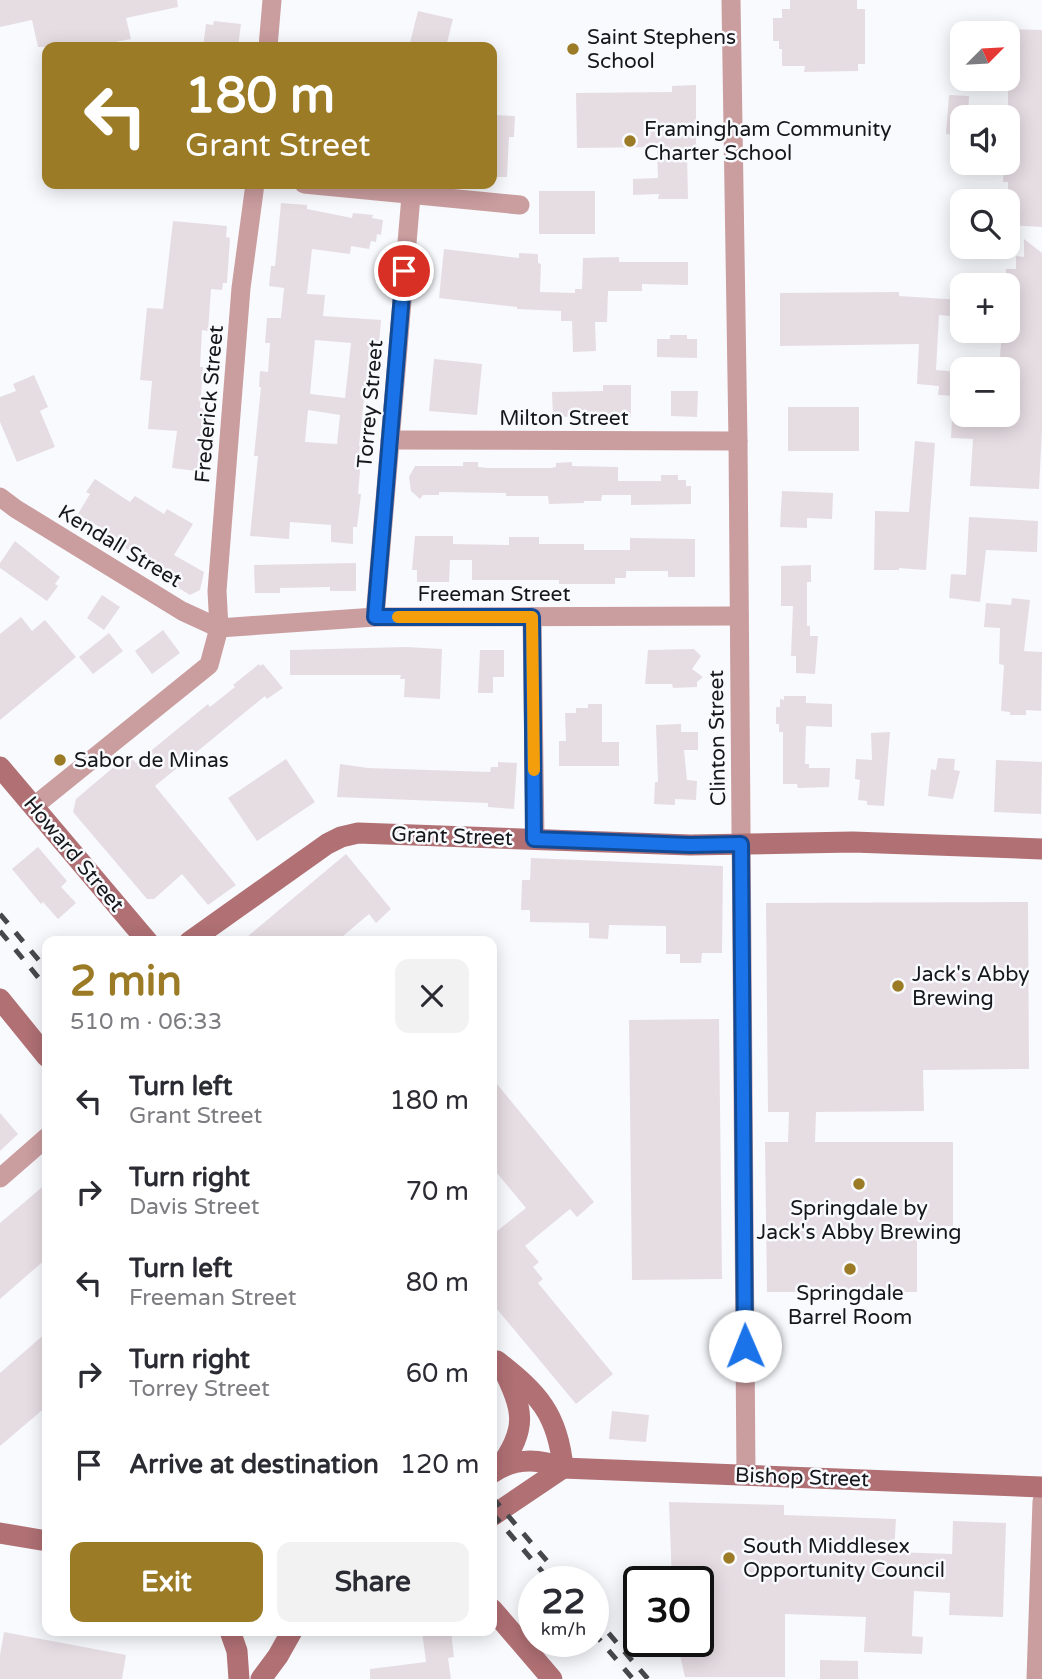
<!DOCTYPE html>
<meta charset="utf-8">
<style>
body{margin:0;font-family:"Varela Round",sans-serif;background:#f2f2f3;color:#2b2b33;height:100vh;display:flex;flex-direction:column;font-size:26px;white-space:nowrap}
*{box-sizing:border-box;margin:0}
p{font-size:23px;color:#7c7c81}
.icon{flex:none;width:38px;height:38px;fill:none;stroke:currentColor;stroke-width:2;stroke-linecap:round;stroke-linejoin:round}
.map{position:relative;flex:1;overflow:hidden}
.panel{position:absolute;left:42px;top:936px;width:455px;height:700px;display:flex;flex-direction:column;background:#fff;border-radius:14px;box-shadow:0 4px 18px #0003}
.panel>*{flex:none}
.hud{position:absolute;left:42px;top:42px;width:455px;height:147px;border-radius:14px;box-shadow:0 4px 18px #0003;background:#9b7b25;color:#fff;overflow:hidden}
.needle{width:46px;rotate:66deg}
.buttons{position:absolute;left:950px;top:21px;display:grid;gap:14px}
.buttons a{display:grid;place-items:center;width:70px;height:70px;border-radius:14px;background:#fff;box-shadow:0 4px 18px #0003;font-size:35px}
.speed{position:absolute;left:518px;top:1566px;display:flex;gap:14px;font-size:35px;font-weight:700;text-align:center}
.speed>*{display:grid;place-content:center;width:91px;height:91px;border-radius:50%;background:#fff;box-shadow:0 4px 18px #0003;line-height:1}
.speed small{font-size:18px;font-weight:400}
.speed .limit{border:4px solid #111;border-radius:10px;background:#fff;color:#111}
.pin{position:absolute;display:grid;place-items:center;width:60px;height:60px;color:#fff;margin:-30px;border:4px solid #fff;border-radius:50%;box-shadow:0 2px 7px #0007}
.me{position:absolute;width:77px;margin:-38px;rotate:359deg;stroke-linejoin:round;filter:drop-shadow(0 0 5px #0008)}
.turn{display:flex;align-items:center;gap:24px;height:147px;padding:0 28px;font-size:32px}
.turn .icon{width:91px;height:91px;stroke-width:2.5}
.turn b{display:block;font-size:49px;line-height:60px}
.round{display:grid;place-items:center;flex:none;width:74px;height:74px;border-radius:14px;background:#f2f2f3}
.head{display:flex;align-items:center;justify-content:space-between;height:119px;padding:0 28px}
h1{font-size:42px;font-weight:800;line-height:52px;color:#9b7b25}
.primary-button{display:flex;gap:14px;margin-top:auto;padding:14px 28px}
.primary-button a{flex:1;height:80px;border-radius:14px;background:#9b7b25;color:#fff;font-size:28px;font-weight:800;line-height:80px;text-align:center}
.primary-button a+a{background:#f2f2f3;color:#2b2b33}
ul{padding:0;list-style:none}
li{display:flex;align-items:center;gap:21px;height:91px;padding:0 28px}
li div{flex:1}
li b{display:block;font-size:26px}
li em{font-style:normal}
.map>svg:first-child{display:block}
</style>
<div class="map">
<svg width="1042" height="1679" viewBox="0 0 1042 1679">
<rect width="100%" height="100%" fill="#f8fafe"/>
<g fill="#e6dde3" fill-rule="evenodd">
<polygon points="0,0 177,0 178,7 126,18 131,39 89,47 38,47 32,20 0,27"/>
<polygon points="790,0 857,0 857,9 865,9 865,64 858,64 858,71 804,72 805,66 782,66 782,49 779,49 779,41 773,41 773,18 782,18 782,9 790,9"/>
<polygon points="418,11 453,19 446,47 409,47"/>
<polygon points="214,21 241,24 238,47 203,47 206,24 213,25"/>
<polygon points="1009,29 1042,30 1042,227 1008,225 1008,182 1003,182 1004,163 1008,163 1008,86 1014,86 1015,47 1008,46"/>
<polygon points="696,85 696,154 687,154 688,199 658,199 659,194 633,195 633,179 658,178 657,147 577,148 576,93 672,92 672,86"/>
<polygon points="949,95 969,96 968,117 962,117 962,136 946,134"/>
<polygon points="492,115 515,116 514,137 509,137 507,177 492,177"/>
<rect x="539" y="191" width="56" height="43"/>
<path d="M281,203L307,205V209L352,218L353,213L373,215L372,218L383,220L381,235L377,234L376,242L371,241L369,249L351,246L350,254L312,249L307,294L325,295L323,316L381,320L379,344H370L359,446L362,447L358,494H361L357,527H353V544L331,542V525L290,522L289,539L250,536L258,456H254L261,387H259L260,371L268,372L270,343H265L267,318H281L284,288L269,286L271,266H275ZM315,340L351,343L345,398L310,394ZM308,410L340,415L337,444L305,442Z"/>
<polygon points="173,221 227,226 226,237 230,238 227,283 223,283 222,290 211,289 208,331 202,330 200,367 203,367 200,408 209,409 208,416 213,417 211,434 202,433 197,471 172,468 177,431 148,429 152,381 140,380 147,308 163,309"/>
<polygon points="1024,239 1042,253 1042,430 1039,489 970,486 973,439 951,438 952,419 996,422 997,415 1008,415 1008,369 999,369 1002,331 1008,331 1006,269 1016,269 1016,256 1024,257"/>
<polygon points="444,249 519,258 519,253 538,254 538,263 541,264 540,292 575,293 575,289 582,289 583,258 619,257 619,262 688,262 688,285 642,284 642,291 608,291 607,322 595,322 596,351 573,352 572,321 561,321 561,311 517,309 517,307 439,298"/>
<polygon points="899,292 899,296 962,300 962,317 939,315 936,370 960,372 957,396 938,395 939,386 917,384 919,344 780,346 780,293"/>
<polygon points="670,335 687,335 687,339 697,339 697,358 657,357 657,339 670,339"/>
<polygon points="434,359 482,364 477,415 429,411"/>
<polygon points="34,375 48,407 40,411 55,447 17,462 0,422 0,397 16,391 13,384"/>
<polygon points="603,385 631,385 631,417 628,417 628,422 607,422 607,416 553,417 552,392 603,391"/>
<polygon points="671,391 698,391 697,417 671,416"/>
<rect x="788" y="407" width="71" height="44"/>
<polygon points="915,441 935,443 926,570 899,568 899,570 874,570 875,511 909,512"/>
<polygon points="463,462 478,462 478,467 488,468 551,468 556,467 556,463 572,462 572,466 618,467 618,481 661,481 661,475 678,475 678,480 686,480 686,486 691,486 691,504 631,505 631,495 602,495 601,501 584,501 584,503 549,504 548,496 506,496 506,493 439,492 439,495 423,495 420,499 411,491 409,477 415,466 463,466"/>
<polygon points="95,479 130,502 135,496 164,514 167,509 193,524 174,555 204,572 200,590 190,595 135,561 138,556 120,545 122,541 78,514 90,494 86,492"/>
<polygon points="782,491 833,493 832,519 807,518 807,528 780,527"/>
<polygon points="969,517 1038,521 1037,552 986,550 980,602 949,598 951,574 966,575"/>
<polygon points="415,536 453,536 453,544 509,545 509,537 539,537 539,544 584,544 584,550 630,550 630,538 695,539 695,577 668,577 668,571 626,571 626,578 615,578 615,584 559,584 559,580 472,580 472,560 450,560 449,582 417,582 417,570 412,570"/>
<polygon points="15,541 60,577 55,584 58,586 47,601 0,568 0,563"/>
<polygon points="356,563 356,591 330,591 330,587 280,588 280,593 255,593 254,565"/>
<polygon points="811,565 811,582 807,582 807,626 810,626 810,636 818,636 815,674 796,673 796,656 791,656 793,606 781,606 781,566"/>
<polygon points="102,595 120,607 104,630 87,618"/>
<polygon points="1012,598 1030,600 1024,651 1042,652 1041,711 1026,710 1026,715 1010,715 1010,712 1001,711 1004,665 999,664 1000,628 984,627 986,603 1011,605"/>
<polygon points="21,617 32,631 45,620 76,657 0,720 0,634"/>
<polygon points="163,630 180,653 152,674 135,651"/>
<polygon points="109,633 123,651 93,674 79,657"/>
<polygon points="406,647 442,649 440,699 404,697 405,679 400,679 401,675 290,675 290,650"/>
<polygon points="694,649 701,656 692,669 703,677 697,682 697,687 673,688 672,684 645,684 648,650"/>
<polygon points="480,650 504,650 504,677 493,677 493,693 478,693"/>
<polygon points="259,664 260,666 263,664 283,688 267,699 265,696 155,786 236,885 208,905 182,874 154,899 147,899 73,812 76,799 129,754 136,763 208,704 210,707 235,687 233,685"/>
<polygon points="784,696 806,696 806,703 832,704 832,727 806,726 805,764 809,764 809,768 830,768 829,787 798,788 797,784 783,784 783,732 779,732 779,724 776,724 776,707 780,707 780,699 784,700"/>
<polygon points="588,704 602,704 602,742 619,742 619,766 559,766 559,741 566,741 565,713 576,713 576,708 588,708"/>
<polygon points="681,724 681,732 698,732 698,750 684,750 687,780 697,781 696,800 675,799 675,805 654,804 655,782 658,782 656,725"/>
<polygon points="890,732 884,806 867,805 867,801 858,800 860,780 855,779 856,759 872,760 871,733"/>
<polygon points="938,758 955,759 954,770 960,771 953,799 928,796 931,769 936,770"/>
<polygon points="286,759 315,802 257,841 228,798"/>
<polygon points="996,760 1042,762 1041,814 994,812"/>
<polygon points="498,762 517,763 514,809 488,807 488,803 337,797 340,764 368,768 490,772 491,767 498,767"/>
<polygon points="38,847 67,881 61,887 76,903 58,919 43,902 41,904 12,869"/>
<polygon points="346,854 391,909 376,923 369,914 336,942 241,942"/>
<polygon points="531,858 723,866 722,953 702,953 701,963 680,963 680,954 666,954 666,926 609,925 608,939 589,938 589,923 530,922 530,910 521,910 522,880 530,880"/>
<polygon points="1028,902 1029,1069 923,1070 924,1111 816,1112 815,1142 953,1142 953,1226 917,1226 917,1292 767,1292 765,1142 788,1142 789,1112 768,1112 766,903"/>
<polygon points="719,1019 722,1279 632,1280 629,1020"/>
<polygon points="492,1078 594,1202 577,1217 570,1209 525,1246 539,1262 533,1267 543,1279 538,1283 613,1374 576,1404 492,1303 492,1235 526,1208 492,1167"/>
<polygon points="0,1113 18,1134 0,1151"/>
<polygon points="47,1183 47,1258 0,1299 0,1223"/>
<polygon points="47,1332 47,1406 0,1446 0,1373"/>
<polygon points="612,1411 649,1415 646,1442 609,1439"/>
<polygon points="669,1502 784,1505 784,1515 896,1519 894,1552 952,1554 953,1521 1006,1523 1003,1617 949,1615 950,1593 914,1591 912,1636 923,1637 922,1654 864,1652 866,1617 785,1614 785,1677 685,1677 677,1642 698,1642 698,1582 672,1582"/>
<polygon points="422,1631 451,1631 454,1657 448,1658 451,1679 370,1679 370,1669 426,1662"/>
<polygon points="4,1632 126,1655 122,1679 0,1679 0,1655"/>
<polygon points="820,1660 858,1661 858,1679 820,1679"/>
</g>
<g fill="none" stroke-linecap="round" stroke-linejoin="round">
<g stroke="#ca9d9f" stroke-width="19">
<polyline points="731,0 738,441 746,1475"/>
<polyline points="268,47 272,0"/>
<polyline points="304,184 520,205"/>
<polyline points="390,440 738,441"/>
<polyline points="0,497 16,509 182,611 219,628 375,617 739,616"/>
<polyline points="375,617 411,196"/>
<polyline points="532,617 535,839"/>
<polyline points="33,807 209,665 219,628 217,591 241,288 255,184"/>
<polyline points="0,1178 47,1137"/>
<polyline points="1036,1679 1042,1501"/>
</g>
<g stroke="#b07074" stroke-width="21">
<polyline points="0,767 148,942"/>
<polyline points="189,942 327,844 341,837 358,833 690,845 853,842 1042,849"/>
<polyline points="0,999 47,1057"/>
<path d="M497,1361C538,1393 558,1414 563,1468"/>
<path d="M499,1468C528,1429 524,1409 502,1367"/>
<path d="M492,1473C514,1458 538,1458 563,1468L1042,1487"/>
<polyline points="492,1516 563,1468"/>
<polyline points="0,1533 47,1541"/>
<polyline points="492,1609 552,1679"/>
<polyline points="230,1631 237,1651 239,1679"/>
<polyline points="261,1679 278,1656 292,1631"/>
</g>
<g stroke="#46484c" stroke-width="5" stroke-dasharray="12 12" stroke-linecap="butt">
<polyline points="0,914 47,970"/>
<polyline points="0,931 47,988"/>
<polyline points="492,1497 565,1582"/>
<polyline points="492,1513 551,1582"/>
<polyline points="593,1615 648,1679"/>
<polyline points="593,1632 633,1679"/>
</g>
</g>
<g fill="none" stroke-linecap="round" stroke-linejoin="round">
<defs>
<polyline id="route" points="404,271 375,617 532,617 534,839 690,845 741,844 745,1346"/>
</defs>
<use href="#route" stroke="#114b97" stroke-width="18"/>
<use href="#route" stroke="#1a73e8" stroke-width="12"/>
<polyline stroke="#f59e0b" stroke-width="12" points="398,617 532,617 534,770"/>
</g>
<g fill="#9b7b25" stroke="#f8fafe" stroke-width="2.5">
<circle cx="573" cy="49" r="7"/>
<circle cx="630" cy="141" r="7"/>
<circle cx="60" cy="760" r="7"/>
<circle cx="898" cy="986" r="7"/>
<circle cx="859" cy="1184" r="7"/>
<circle cx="850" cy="1269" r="7"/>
<circle cx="729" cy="1558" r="7"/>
</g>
<g text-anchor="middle" stroke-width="5" stroke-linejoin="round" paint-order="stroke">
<g font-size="21" fill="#15171a" stroke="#f8fafe" text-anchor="start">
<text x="587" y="44">Saint Stephens<tspan x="587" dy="24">School</tspan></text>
<text x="644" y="136">Framingham Community<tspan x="644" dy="24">Charter School</tspan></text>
<text x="74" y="767">Sabor de Minas</text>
<text x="912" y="981">Jack's Abby<tspan x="912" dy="24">Brewing</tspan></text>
<text x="859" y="1215" text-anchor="middle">Springdale by<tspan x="859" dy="24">Jack's Abby Brewing</tspan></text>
<text x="850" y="1300" text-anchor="middle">Springdale<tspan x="850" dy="24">Barrel Room</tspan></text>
<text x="743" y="1553">South Middlesex<tspan x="743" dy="24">Opportunity Council</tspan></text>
</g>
<g font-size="21" fill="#15171a" stroke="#f8fafe">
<text transform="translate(209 404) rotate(-85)" y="7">Frederick Street</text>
<text transform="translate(370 404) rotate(-85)" y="7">Torrey Street</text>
<text x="564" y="425">Milton Street</text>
<text transform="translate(120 546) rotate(31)" y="7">Kendall Street</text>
<text x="494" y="601">Freeman Street</text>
<text transform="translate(717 738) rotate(-91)" y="7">Clinton Street</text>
<text transform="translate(452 836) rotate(2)" y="7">Grant Street</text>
<text transform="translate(74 854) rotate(50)" y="7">Howard Street</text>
<text transform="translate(802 1477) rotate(2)" y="7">Bishop Street</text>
</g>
</g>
</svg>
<div class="buttons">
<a><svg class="needle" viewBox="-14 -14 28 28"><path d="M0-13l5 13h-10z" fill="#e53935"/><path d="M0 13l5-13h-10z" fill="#7c7c81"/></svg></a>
<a><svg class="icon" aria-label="sound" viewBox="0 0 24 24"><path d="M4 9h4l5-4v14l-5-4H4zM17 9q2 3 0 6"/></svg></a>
<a><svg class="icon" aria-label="search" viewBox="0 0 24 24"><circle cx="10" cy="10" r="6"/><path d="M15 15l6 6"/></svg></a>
<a>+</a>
<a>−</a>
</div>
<div class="speed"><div>22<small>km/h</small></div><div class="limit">30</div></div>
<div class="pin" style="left:404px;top:271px;background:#d93025"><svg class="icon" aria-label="arrive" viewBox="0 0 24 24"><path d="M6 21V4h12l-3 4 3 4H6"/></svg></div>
<svg class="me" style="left:745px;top:1346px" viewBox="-20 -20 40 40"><circle r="19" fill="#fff"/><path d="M0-13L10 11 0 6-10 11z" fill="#1a73e8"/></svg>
<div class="hud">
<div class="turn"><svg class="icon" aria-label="left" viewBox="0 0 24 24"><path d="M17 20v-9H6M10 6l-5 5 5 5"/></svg><div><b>180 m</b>Grant Street</div></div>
</div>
<section class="panel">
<div class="head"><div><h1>2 min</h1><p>510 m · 06:33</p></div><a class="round"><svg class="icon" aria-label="close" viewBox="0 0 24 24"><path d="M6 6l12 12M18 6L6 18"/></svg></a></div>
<ul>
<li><svg class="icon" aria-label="left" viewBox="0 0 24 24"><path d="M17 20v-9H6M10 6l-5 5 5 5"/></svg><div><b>Turn left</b><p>Grant Street</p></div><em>180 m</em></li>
<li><svg class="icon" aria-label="right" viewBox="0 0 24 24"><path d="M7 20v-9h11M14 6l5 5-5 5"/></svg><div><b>Turn right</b><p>Davis Street</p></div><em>70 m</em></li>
<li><svg class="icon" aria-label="left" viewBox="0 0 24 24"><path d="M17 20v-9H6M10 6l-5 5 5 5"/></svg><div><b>Turn left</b><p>Freeman Street</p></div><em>80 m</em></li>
<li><svg class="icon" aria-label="right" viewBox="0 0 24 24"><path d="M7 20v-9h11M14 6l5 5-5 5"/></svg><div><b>Turn right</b><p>Torrey Street</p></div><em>60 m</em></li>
<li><svg class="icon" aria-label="arrive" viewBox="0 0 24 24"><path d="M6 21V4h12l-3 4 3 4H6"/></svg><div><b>Arrive at destination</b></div><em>120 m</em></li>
</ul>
<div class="primary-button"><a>Exit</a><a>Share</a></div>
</section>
</div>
